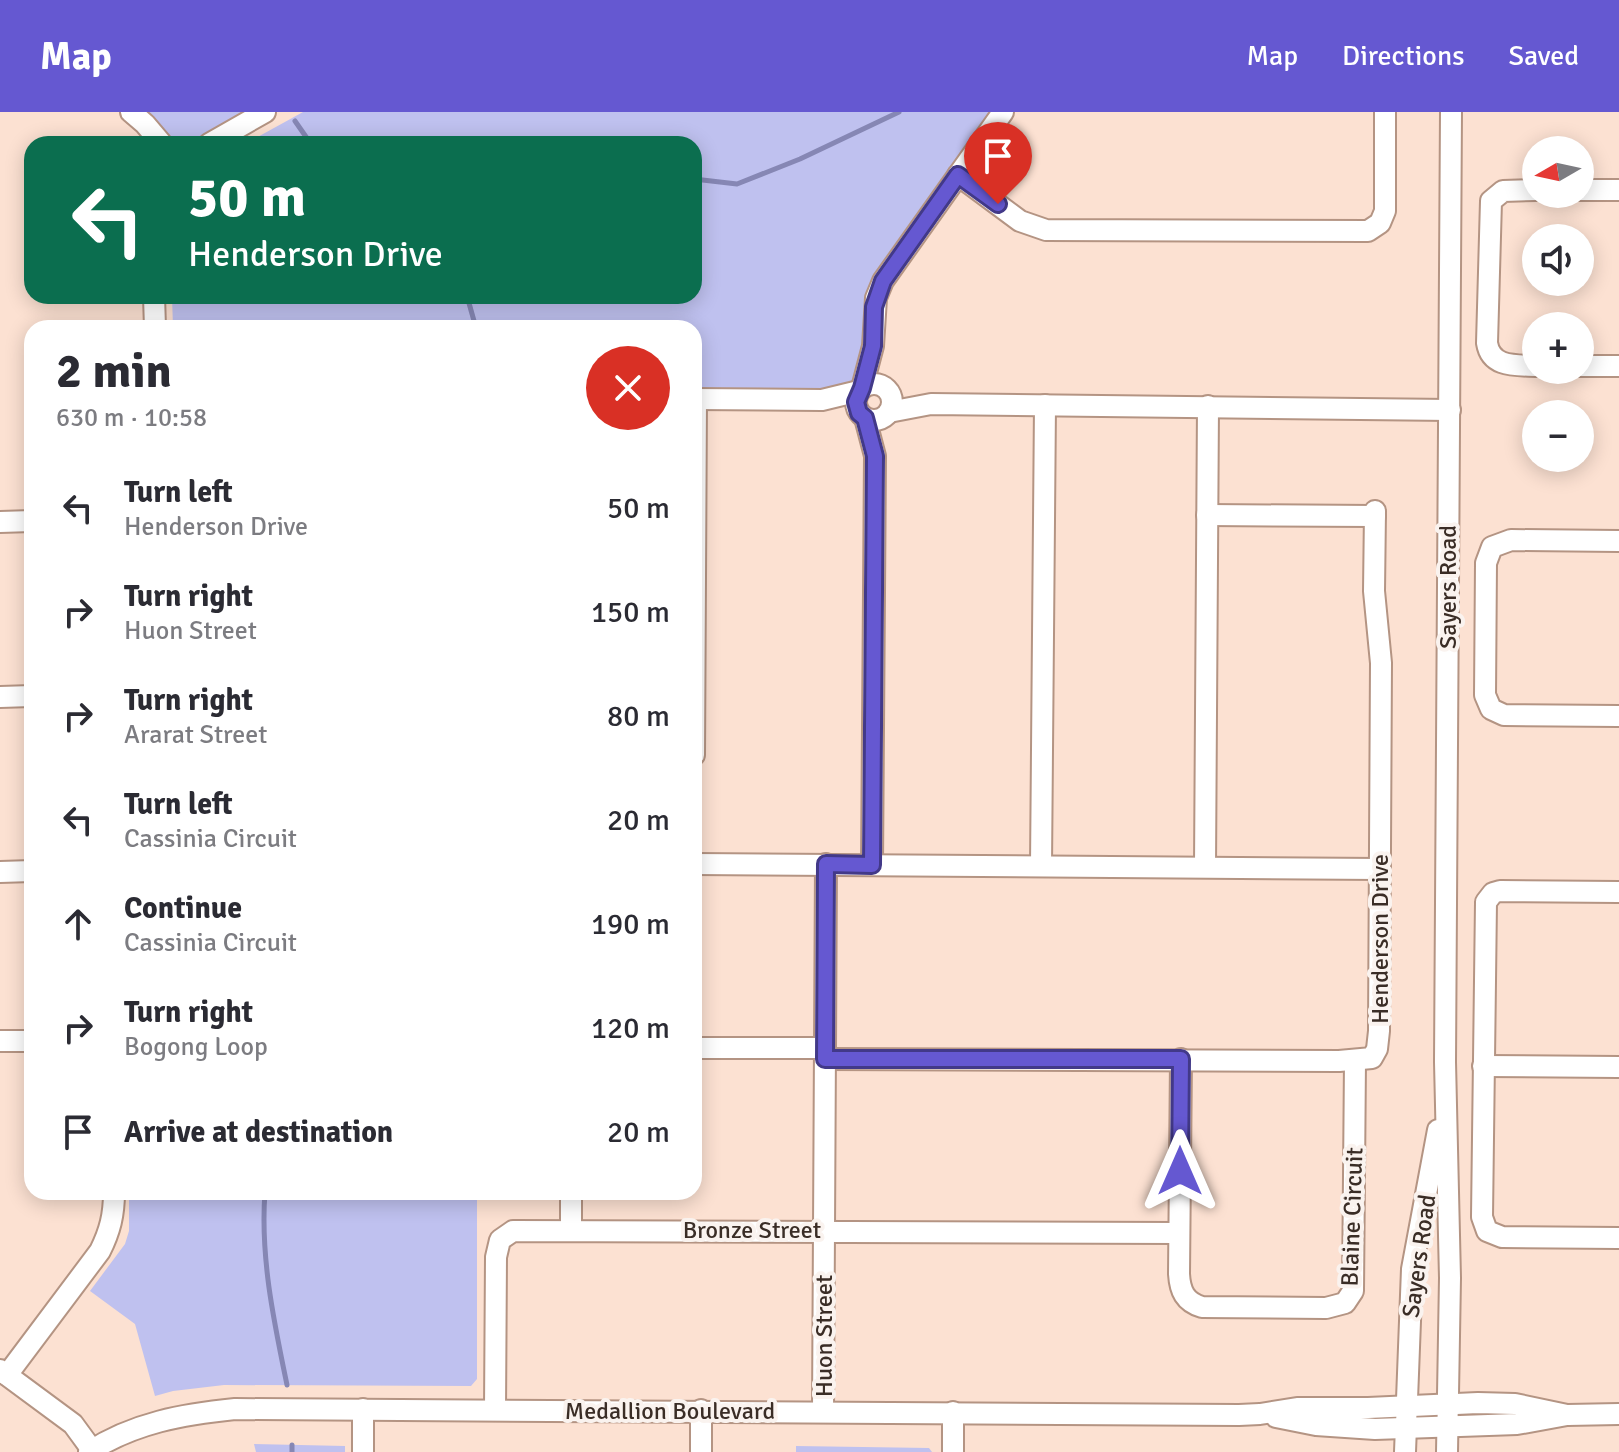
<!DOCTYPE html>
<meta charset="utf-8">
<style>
body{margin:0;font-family:Signika,sans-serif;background:#f2f2f3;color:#2b2b33;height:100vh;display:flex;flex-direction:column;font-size:30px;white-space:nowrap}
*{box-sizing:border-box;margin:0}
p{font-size:26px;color:#7c7c81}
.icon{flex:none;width:44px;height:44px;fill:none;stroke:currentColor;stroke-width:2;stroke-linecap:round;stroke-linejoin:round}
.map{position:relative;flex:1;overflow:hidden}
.sheet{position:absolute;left:24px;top:208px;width:678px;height:880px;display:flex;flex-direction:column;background:#fff;border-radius:24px;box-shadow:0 4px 20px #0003}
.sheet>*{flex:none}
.hud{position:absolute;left:24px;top:24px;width:678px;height:168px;border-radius:24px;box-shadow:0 4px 20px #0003;background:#0b6e4f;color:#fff;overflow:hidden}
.needle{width:52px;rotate:261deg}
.tools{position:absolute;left:1522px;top:24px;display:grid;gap:16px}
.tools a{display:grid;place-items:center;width:72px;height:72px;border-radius:50%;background:#fff;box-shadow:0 4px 20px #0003;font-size:40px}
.pin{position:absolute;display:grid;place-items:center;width:68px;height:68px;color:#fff;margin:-82px -34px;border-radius:50% 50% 50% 0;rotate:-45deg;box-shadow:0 0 8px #0007}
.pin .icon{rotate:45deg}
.me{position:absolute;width:88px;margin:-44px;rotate:0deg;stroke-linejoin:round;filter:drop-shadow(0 0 6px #0008)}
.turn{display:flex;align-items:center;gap:28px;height:168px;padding:0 32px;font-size:36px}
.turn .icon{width:104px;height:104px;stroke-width:2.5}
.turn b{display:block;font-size:56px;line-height:68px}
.round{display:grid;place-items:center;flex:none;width:84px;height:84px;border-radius:42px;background:#f2f2f3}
.headline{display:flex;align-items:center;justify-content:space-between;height:136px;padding:0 32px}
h1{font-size:48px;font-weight:700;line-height:60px}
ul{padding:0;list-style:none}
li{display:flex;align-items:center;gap:24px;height:104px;padding:0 32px}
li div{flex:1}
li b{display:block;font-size:30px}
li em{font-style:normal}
header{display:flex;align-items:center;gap:48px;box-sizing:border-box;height:112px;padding:0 40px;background:#6558d1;color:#fff}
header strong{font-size:38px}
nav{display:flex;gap:44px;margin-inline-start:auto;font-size:28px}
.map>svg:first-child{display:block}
</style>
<header>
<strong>Map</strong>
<nav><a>Map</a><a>Directions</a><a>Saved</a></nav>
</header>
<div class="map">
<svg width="1619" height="1340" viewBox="0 0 1619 1340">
<rect width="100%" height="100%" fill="#fce1d2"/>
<g fill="#bfc1ef">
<polygon points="148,0 252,0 194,32 171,32 150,9"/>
<polygon points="303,0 994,0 876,166 864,241 856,271 827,280 694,279 694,216 173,216 172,184 694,184 694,32 245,32"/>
<polygon points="129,1080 477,1080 477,1267 471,1274 224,1273 173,1279 155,1284 135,1212 90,1179 125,1132 129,1119"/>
<polygon points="254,1332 345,1334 345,1340 256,1340"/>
<polygon points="796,1334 929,1336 932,1340 796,1340"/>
</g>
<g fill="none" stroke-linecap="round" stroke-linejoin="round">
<g stroke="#8687b4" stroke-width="5">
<polyline points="295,9 311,32"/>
<polyline points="694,67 737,72 800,47 899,0"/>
<polyline points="467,184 476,216"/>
<path d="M265,1080C260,1145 274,1210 287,1273"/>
<polyline points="292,1340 292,1333"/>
</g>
<defs>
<g id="minor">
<polyline points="131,0 145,12 162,32"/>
<polyline points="209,32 265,0"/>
<polyline points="958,63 1020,109 1046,118 1368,119 1380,111 1385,99 1385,0"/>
<path d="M1536,78L1503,79L1491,89L1487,231C1491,256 1516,253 1536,254"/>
<polyline points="1580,78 1619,78"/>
<polyline points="154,184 155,216"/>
<polyline points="1580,254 1619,254"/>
<circle cx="874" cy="290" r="18"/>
<polyline points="862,276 873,234 876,186 883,169 1003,0"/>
<polyline points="694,287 822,288 859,279"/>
<polyline points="889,300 931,292 1450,298"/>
<polyline points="865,306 875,344 872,753"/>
<polyline points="1207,403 1375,404"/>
<polyline points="0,410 32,409"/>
<polyline points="1619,429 1511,428 1492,435 1486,451 1485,583 1491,597 1504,603 1619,604"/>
<polyline points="0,585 32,584"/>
<polyline points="694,643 696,287"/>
<polyline points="694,752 1380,757"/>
<polyline points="1041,754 1045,293"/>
<polyline points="1205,755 1208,294"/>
<polyline points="0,760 32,759"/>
<polyline points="1619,780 1500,779 1493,781 1486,790 1482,1105 1487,1119 1502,1125 1619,1126"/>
<polyline points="0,929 32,929"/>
<polyline points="694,936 825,936"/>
<polyline points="825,947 1339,949 1372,946 1377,937 1379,919 1381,551 1374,479 1375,399"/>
<path d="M1181,947L1179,1162C1180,1179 1185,1190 1202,1195L1326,1196L1345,1191L1353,1179L1355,949"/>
<polyline points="1483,954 1619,955"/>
<polyline points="571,1117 571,1080"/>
<polyline points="0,1258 73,1312 92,1338"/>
<path d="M7,1263L100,1139C110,1119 114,1103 114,1080"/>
<polyline points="495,1298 496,1145 500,1128 513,1119 1179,1121"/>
<polyline points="823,1300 826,752"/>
<polyline points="1276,1305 1316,1313 1375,1317 1517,1312 1567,1303 1619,1302"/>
<path d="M89,1340C133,1311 184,1302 235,1297L1239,1303L1260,1302L1297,1296H1368L1478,1291L1515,1292L1567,1303"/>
<polyline points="363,1340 363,1297"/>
<polyline points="701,1340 701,1298"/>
<polyline points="953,1340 953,1300"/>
<polyline points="1405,1340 1412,1157 1438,1018"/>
<polyline points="1447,1340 1450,1166 1445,950 1451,0"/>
</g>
</defs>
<use href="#minor" stroke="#b49483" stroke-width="24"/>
<use href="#minor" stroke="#fff" stroke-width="20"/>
</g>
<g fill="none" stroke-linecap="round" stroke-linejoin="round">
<defs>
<polyline id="route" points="998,92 958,63 883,169 874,195 873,234 862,276 856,290 859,301 865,306 875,344 872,753 826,752 825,947 1181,947 1180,1059"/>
</defs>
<use href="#route" stroke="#423988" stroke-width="20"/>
<use href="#route" stroke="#6558d1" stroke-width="14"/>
</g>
<g text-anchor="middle" stroke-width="8" stroke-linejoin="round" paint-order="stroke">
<g font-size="24" fill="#3a2d26" stroke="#faf3ef">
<text transform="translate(1448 475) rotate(-90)" y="8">Sayers Road</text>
<text transform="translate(1380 827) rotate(-90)" y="8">Henderson Drive</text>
<text transform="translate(1352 1105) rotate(-88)" y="8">Blaine Circuit</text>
<text x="752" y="1126">Bronze Street</text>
<text transform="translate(1419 1144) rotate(-82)" y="8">Sayers Road</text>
<text transform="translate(824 1224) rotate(-90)" y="8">Huon Street</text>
<text x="670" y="1307">Medallion Boulevard</text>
</g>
</g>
</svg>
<div class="tools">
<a><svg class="needle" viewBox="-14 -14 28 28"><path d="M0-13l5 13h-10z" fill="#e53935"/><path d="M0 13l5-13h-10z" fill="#7c7c81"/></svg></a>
<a><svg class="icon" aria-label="sound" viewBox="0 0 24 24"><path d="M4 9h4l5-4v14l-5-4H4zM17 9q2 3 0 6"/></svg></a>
<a>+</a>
<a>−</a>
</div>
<div class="pin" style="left:998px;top:92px;background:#d93025"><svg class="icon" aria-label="arrive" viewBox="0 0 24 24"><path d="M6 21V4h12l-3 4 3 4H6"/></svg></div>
<svg class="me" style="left:1180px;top:1059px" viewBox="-20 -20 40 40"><path d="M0-17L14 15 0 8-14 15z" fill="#6558d1" stroke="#fff" stroke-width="4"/></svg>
<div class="hud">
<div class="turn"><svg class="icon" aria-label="left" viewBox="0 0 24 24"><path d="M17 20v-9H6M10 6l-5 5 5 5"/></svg><div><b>50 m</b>Henderson Drive</div></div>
</div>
<section class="sheet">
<div class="headline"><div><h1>2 min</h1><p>630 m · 10:58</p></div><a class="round" style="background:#d93025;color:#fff"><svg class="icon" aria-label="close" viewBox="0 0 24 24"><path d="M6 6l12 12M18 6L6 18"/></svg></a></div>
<ul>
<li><svg class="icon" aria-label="left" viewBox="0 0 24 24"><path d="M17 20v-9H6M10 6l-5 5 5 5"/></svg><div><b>Turn left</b><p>Henderson Drive</p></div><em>50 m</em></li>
<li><svg class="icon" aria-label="right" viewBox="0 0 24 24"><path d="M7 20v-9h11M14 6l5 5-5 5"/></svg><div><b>Turn right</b><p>Huon Street</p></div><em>150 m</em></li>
<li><svg class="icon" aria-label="right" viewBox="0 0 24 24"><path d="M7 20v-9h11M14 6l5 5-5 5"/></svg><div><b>Turn right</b><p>Ararat Street</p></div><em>80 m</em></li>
<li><svg class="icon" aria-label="left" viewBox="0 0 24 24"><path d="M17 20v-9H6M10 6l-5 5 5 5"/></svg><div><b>Turn left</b><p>Cassinia Circuit</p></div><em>20 m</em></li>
<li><svg class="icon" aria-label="ahead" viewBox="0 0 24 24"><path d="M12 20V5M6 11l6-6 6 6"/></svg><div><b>Continue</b><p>Cassinia Circuit</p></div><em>190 m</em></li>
<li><svg class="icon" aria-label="right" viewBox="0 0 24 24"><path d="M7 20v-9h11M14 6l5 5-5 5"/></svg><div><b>Turn right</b><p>Bogong Loop</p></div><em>120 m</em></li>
<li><svg class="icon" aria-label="arrive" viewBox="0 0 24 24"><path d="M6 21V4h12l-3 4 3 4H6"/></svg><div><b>Arrive at destination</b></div><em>20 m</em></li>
</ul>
</section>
</div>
